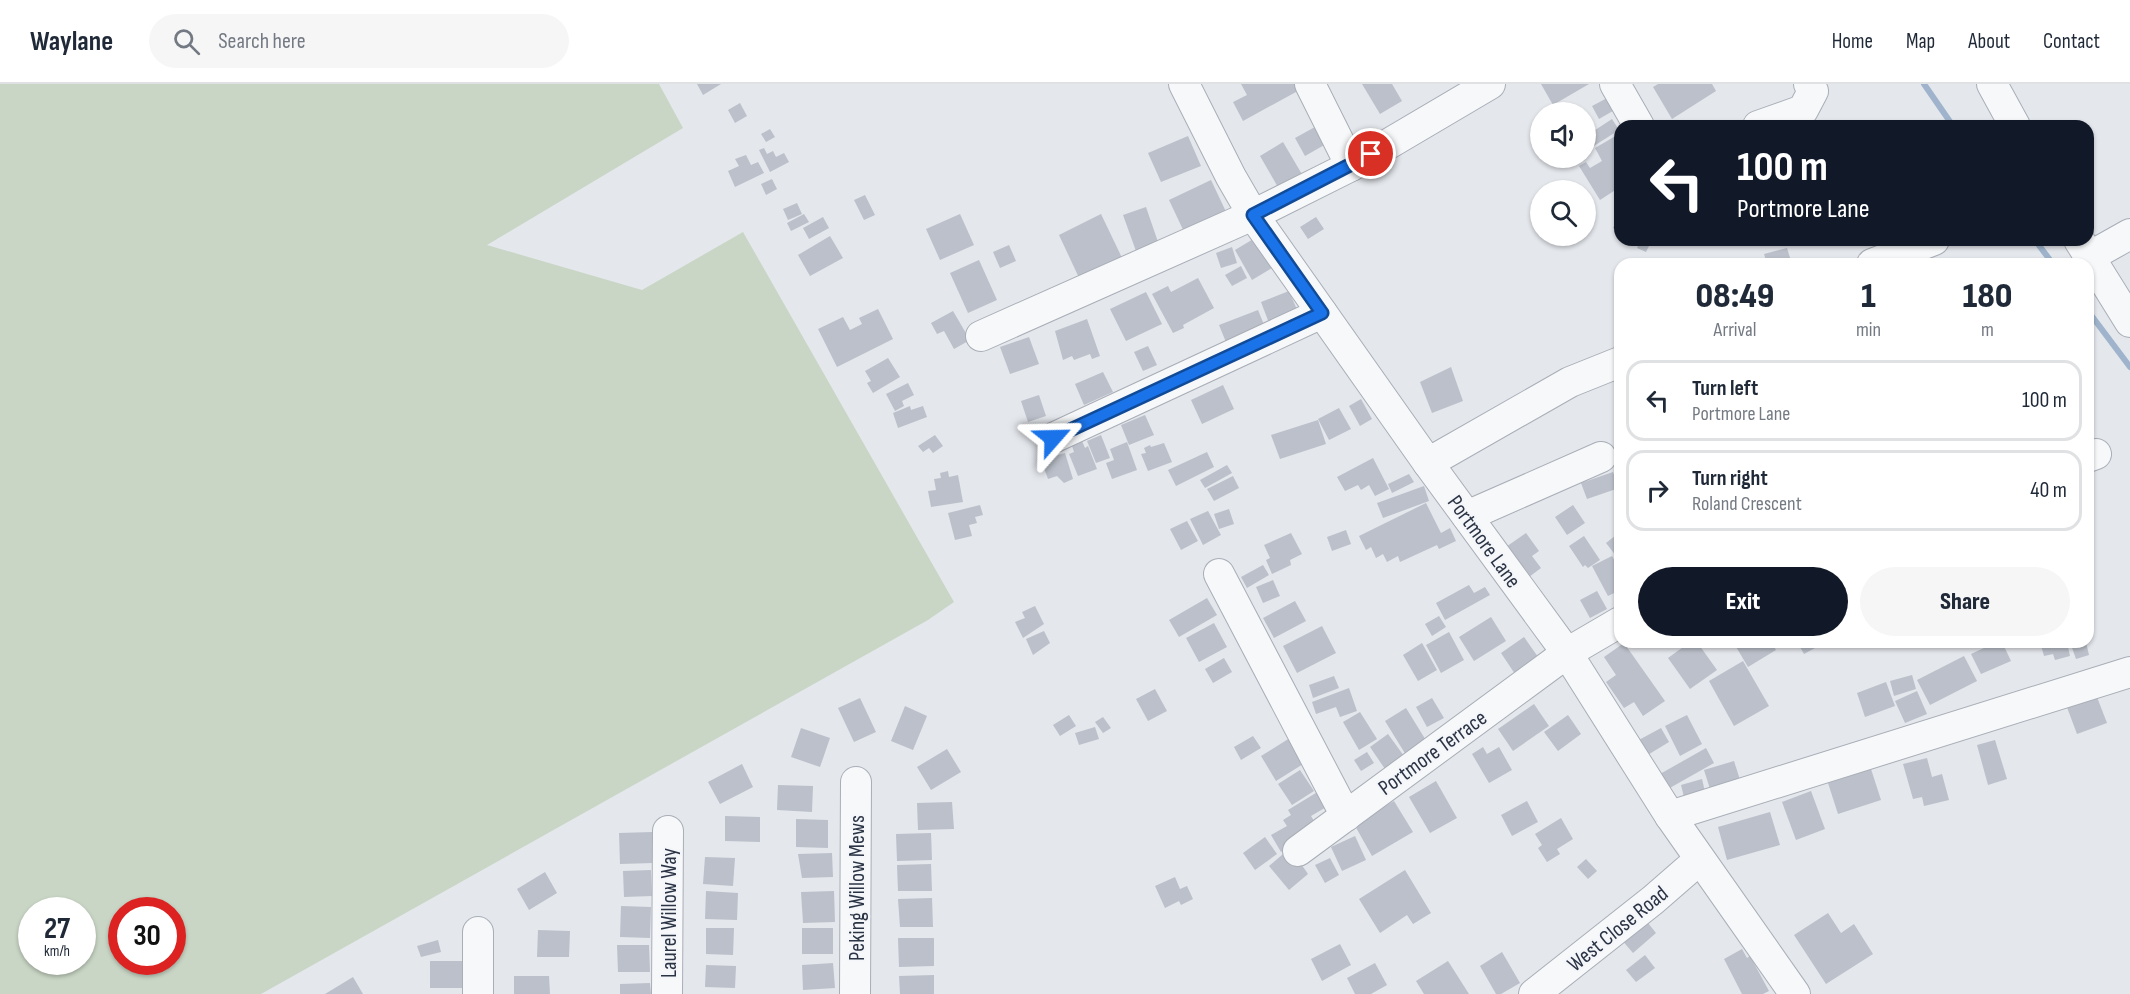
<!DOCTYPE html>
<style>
body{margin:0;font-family:"Sofia Sans Condensed",sans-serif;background:#f6f6f7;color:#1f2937;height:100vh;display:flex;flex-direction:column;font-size:22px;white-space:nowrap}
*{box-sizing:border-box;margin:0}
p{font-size:20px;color:#747a83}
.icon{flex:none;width:33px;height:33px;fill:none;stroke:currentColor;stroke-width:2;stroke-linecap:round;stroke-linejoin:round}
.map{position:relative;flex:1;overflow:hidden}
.panel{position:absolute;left:1614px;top:174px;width:480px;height:390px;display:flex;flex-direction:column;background:#fff;border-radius:18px;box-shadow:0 2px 4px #0004}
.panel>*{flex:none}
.guide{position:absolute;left:1614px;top:36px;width:480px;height:126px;border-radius:18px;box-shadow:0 2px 4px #0004;background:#111827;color:#fff;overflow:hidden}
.controls{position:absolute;left:1530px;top:18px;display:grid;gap:12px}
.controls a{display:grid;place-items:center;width:66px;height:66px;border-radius:50%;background:#fff;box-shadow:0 2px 4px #0004;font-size:30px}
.speed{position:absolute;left:18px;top:813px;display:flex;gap:12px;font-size:30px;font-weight:700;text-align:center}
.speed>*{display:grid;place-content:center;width:78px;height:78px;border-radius:50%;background:#fff;box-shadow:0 2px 4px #0004;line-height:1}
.speed small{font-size:15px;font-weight:400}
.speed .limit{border:9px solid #d22;background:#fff;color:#111}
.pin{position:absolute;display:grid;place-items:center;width:51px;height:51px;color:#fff;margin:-26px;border:3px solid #fff;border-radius:50%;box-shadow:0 2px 6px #0007}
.me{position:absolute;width:66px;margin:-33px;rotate:65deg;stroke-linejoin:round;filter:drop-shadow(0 0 4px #0008)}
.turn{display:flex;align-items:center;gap:21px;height:126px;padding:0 24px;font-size:27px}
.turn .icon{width:78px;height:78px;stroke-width:2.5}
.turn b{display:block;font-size:42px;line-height:51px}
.eta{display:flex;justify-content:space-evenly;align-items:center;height:102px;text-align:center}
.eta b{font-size:36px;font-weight:800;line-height:42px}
.button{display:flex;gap:12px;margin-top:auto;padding:12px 24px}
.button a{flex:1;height:69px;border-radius:36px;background:#111827;color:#fff;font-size:24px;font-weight:800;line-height:69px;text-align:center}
.button a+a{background:#f6f6f7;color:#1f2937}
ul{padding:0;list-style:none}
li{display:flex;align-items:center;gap:18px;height:81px;margin:0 12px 9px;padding:0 12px;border:3px solid #e0e1e3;border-radius:18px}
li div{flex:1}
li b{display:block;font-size:22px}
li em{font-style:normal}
header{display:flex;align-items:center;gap:36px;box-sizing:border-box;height:84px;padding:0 30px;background:#fff;border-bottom:2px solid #e0e1e3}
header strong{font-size:28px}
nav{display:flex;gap:33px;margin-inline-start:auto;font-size:21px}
.search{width:420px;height:54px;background:#f6f6f7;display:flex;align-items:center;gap:15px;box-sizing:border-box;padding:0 21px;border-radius:33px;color:#747a83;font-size:22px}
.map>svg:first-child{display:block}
</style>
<header>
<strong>Waylane</strong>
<div class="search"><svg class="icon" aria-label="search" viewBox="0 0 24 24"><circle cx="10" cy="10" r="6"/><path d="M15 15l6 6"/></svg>Search here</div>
<nav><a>Home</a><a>Map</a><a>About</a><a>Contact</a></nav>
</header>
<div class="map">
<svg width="2130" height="910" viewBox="0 0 2130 910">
<rect width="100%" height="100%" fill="#e4e7ec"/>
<path fill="#c9d6c5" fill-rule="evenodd" d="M0,0H659L683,44L487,161L642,206L743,148L954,518L928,536L261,910H0ZM32,826H82V878H32ZM122,826H172V878H122Z"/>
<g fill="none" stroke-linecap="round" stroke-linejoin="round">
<g stroke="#9fb4cc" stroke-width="6">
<polyline points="1924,0 1953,42"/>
<polyline points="2035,156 2053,180"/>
<polyline points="2088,227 2130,283"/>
</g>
</g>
<g fill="#bbc0ca">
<polygon points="697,0 721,0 703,11"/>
<polygon points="1241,0 1304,0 1305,3 1243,37 1233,18 1247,11"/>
<polygon points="1362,0 1392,0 1402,17 1380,30"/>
<polygon points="1541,0 1589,0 1553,21"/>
<polygon points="1658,0 1712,0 1716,7 1672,35 1653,3"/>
<polygon points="1611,12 1618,24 1599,35 1592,22"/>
<polygon points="740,19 747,32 735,39 728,26"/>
<polygon points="1612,35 1619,46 1586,67 1586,52"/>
<polygon points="1324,38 1333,56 1305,72 1295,54"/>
<polygon points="770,45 775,53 766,58 761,50"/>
<polygon points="1619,50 1620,103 1600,116 1579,82 1586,78 1590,84 1602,77 1595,64"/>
<polygon points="1188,52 1201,82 1161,98 1148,69"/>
<polygon points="1283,58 1303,92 1279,105 1260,72"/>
<polygon points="764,64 767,70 773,67 776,73 784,69 789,78 770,88 759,66"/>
<polygon points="746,71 751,81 758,78 764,89 735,103 728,87 739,82 735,75"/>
<polygon points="772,95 777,105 766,111 761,100"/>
<polygon points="1211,96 1228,132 1186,152 1169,116"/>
<polygon points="865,111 875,131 864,136 854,116"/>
<polygon points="797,119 802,130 788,136 783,125"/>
<polygon points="1146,123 1158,158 1136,167 1123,131"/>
<polygon points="804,130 809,138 791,147 787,139"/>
<polygon points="960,130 974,161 940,176 926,145"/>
<polygon points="1101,130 1124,178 1081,198 1059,151"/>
<polygon points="1620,130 1620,148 1613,144"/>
<polygon points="823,133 829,144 809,155 803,144"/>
<polygon points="1316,133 1324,145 1308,155 1300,143"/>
<polygon points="830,152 843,174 810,192 798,171"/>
<polygon points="1255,154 1272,184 1252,196 1235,166"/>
<polygon points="1641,156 1652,156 1646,168 1637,164"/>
<polygon points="1009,161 1016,177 1000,184 993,168"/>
<polygon points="1232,163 1237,179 1221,184 1216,169"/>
<polygon points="1787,164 1792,180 1767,180 1764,170"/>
<polygon points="979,176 997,216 968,229 950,189"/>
<polygon points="1241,182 1247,194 1232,202 1225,191"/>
<polygon points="1198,194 1214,224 1183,241 1184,244 1173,249 1152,210 1168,202 1171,208"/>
<polygon points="1289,207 1301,235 1272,247 1261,218"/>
<polygon points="1146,208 1162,240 1126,257 1110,225"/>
<polygon points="878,225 893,255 837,283 818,245 843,233 850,246 862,240 859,234"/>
<polygon points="1258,226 1267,248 1228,263 1219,241"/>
<polygon points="953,227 970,256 954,265 944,247 937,250 931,239"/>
<polygon points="1087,235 1100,272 1092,275 1090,270 1074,276 1072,272 1063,276 1055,247"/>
<polygon points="1029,253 1039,280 1010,290 1000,263"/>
<polygon points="1148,262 1157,281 1143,287 1134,268"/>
<polygon points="888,274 900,293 873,309 867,299 871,297 865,287"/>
<polygon points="1451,283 1463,317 1432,329 1420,298"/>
<polygon points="1103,288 1113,308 1084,321 1075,300"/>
<polygon points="908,299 914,311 902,317 904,322 895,327 886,310"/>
<polygon points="1223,301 1234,325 1202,340 1191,316"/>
<polygon points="1039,311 1046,332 1028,338 1021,317"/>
<polygon points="1361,315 1372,335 1360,342 1349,322"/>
<polygon points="910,322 911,326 923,322 927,333 898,344 893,329"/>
<polygon points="1339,324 1351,345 1329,356 1318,335"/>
<polygon points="1145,331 1154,351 1129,361 1121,341"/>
<polygon points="1318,336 1326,360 1280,375 1271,351"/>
<polygon points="935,351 943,362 933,369 929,364 923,368 918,362"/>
<polygon points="1101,351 1110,374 1096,379 1087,357"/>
<polygon points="1082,357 1085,364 1088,362 1097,385 1078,392 1069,370 1074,368 1072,362"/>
<polygon points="1127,358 1137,386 1112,395 1106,379 1114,376 1110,365"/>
<polygon points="1164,359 1172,378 1148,387 1141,370 1146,369 1144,364 1150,361 1151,363"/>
<polygon points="1207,368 1214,383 1176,402 1168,386"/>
<polygon points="1065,369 1073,395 1064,399 1057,392 1048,395 1041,376"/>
<polygon points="1373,374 1389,405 1375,412 1369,401 1361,406 1358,401 1345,407 1337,393"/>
<polygon points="1227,381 1232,389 1205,404 1200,396"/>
<polygon points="948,387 949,393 958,391 963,418 931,423 928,407 936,406 934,395 941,394 940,389"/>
<polygon points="1613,388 1619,404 1587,415 1581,399"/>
<polygon points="1409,390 1414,398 1392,409 1388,400"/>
<polygon points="1233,392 1239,404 1214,417 1207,405"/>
<polygon points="1424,402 1429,417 1383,434 1377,419"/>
<polygon points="1426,419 1441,449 1450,444 1456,457 1439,465 1437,461 1400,478 1398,472 1387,478 1383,470 1376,474 1371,463 1366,466 1359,452"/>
<polygon points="980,421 983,431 975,433 977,439 969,441 972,452 955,456 948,429"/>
<polygon points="1573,421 1585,439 1567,451 1555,433"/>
<polygon points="1229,425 1234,440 1219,445 1214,430"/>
<polygon points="1208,427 1221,451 1203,461 1190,435"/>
<polygon points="1187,437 1198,457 1181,466 1170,445"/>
<polygon points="1346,446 1351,460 1332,467 1327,453"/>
<polygon points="1620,448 1620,477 1606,459"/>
<polygon points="1291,449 1302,470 1290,476 1291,481 1272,490 1266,476 1270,474 1264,461"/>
<polygon points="1526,449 1539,467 1532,472 1541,484 1525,496 1503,465"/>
<polygon points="1584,452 1600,476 1588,484 1585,481 1583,483 1569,462"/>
<polygon points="1612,472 1620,487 1620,506 1608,512 1592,482"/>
<polygon points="1263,481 1269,491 1247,504 1241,493"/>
<polygon points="1273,496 1280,512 1263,519 1256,503"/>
<polygon points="1469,501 1474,509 1485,503 1490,511 1445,536 1436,519"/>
<polygon points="1597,507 1607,525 1590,534 1580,516"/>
<polygon points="1207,514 1217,531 1179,553 1169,536"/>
<polygon points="1295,517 1306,537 1274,554 1263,534"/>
<polygon points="1035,522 1044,540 1023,554 1015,538 1025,534 1022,528"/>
<polygon points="1439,532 1446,543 1432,552 1425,540"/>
<polygon points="1491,533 1506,557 1474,577 1459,553"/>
<polygon points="1214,539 1227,563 1199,578 1186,554"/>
<polygon points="1322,542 1336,569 1297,589 1283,562"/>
<polygon points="1044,547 1050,559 1033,571 1026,555"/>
<polygon points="1449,548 1464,576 1441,589 1426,561"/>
<polygon points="1524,553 1543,580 1519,596 1501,569"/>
<polygon points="1690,558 1697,558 1717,586 1690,605 1668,574"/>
<polygon points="1740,558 1771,558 1776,566 1748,583 1735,561"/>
<polygon points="1797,558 1826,558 1804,570"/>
<polygon points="1986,558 2002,558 2011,577 1981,590 1971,570 1986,563 1984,559"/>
<polygon points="2040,558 2067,558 2070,572 2055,576 2053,570 2044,572"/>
<polygon points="2070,558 2086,558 2089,571 2076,575"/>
<polygon points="1422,559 1437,586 1418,597 1403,571"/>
<polygon points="1624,559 1665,617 1643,632 1634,618 1624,624 1606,598 1616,591 1604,573"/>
<polygon points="1964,572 1977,597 1930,621 1917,596"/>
<polygon points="1224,574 1232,588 1213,599 1205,585"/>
<polygon points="1743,577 1769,622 1734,642 1709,597"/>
<polygon points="1912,591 1916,605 1894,612 1890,597"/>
<polygon points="1334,592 1339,604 1313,614 1309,601"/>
<polygon points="1886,598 1895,622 1865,633 1857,609"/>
<polygon points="1349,604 1357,627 1340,633 1336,623 1316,630 1312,618"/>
<polygon points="1155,605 1167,627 1148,637 1136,615"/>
<polygon points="1917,607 1927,630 1905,639 1895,617"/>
<polygon points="2095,608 2107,639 2077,650 2065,618"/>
<polygon points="860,614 876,648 854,658 838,624"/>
<polygon points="1432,614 1444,634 1427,643 1416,623"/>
<polygon points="1534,620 1549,642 1513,667 1498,645"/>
<polygon points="905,622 927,632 913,666 891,657"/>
<polygon points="1406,624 1427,658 1406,671 1385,637"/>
<polygon points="1360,628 1377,655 1359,666 1343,638"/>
<polygon points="1069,631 1076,642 1060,652 1053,641"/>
<polygon points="1568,631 1581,650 1558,667 1544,648"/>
<polygon points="1687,631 1702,660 1680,672 1665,642"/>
<polygon points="1103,633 1111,644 1103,649 1095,638"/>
<polygon points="1095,643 1099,655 1079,661 1075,649"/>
<polygon points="801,644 830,654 820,683 791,673"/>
<polygon points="1661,644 1669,658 1646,672 1637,657"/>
<polygon points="1388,650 1404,672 1385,685 1370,663"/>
<polygon points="1253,652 1261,664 1241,676 1234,663"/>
<polygon points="1293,652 1308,677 1276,697 1261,672"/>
<polygon points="1995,656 2007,695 1988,701 1977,661"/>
<polygon points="1483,663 1487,670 1499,663 1512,686 1489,699 1472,670"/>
<polygon points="1706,664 1714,679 1668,705 1660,690"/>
<polygon points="947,665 961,688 931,706 917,683"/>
<polygon points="1367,668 1374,679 1361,687 1354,676"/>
<polygon points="1927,674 1932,693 1942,690 1949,716 1924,722 1922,713 1913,715 1903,680"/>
<polygon points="1734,677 1741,699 1711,708 1704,686"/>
<polygon points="742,680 753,703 720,720 708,698"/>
<polygon points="1871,685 1881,716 1838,730 1828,699"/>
<polygon points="1300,686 1314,707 1292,721 1278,700"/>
<polygon points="1702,695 1706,712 1685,717 1681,701"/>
<polygon points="1436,697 1457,734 1430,749 1409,713"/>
<polygon points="778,701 813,702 812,728 777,726"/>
<polygon points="1324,704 1333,719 1311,732 1319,745 1281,768 1271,751 1287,742 1283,736 1291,731 1288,726"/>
<polygon points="1811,707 1825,745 1796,756 1782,718"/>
<polygon points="1394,717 1413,748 1372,772 1354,740"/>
<polygon points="1527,717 1538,738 1512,752 1501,731"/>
<polygon points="952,718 954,745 918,746 917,719"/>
<polygon points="1770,728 1780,761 1727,776 1718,743"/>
<polygon points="725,732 760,733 760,758 725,757"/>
<polygon points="1561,734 1573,755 1557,765 1560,770 1547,778 1538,764 1542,761 1535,750"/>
<polygon points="796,735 828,736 828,764 796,763"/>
<polygon points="652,748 653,779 620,780 619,749"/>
<polygon points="931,749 932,776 897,777 896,750"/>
<polygon points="1355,752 1366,776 1342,787 1331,763"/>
<polygon points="1265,753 1277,770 1255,786 1243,769"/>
<polygon points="1290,764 1308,790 1289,806 1269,782"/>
<polygon points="832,769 833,793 802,794 798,770"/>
<polygon points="705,773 735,774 733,802 703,800"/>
<polygon points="1330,774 1339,791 1325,799 1315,781"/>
<polygon points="1586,775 1597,787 1588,795 1577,783"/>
<polygon points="931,780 932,807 898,807 897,781"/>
<polygon points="651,786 652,812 624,813 623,787"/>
<polygon points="1405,786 1431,829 1413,840 1407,831 1380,849 1359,815"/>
<polygon points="545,788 557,809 529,826 517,805"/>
<polygon points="1175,793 1180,805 1187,802 1193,815 1181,821 1179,817 1165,824 1155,802"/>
<polygon points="706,807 738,809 737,836 705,835"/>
<polygon points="834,807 835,838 803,839 801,808"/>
<polygon points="932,814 933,843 900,843 898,815"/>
<polygon points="621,822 651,823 650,854 620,853"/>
<polygon points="1828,829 1841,849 1854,840 1873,870 1826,900 1794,851"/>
<polygon points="1644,834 1656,849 1633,869 1621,855"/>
<polygon points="706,844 734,844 733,871 706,870"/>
<rect x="802" y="844" width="31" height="26"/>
<polygon points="538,846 570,847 569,873 537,873"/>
<polygon points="898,854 934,854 934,882 899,883"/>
<polygon points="438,856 441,868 421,873 417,862"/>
<polygon points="1340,860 1351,881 1322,897 1311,875"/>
<polygon points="617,861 649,861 650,888 618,888"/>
<polygon points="1742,865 1747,874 1750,872 1769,907 1763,910 1742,910 1724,875"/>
<polygon points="1502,868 1520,899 1501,910 1496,910 1480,882"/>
<polygon points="1645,871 1655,884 1636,898 1626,886"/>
<rect x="430" y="877" width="32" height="27"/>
<polygon points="1448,877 1469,910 1424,910 1416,897"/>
<polygon points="833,879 835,904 803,906 802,881"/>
<polygon points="1375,879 1387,901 1371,910 1355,910 1347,894"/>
<polygon points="706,881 736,882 735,904 705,903"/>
<polygon points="934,891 934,910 900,910 899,892"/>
<polygon points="514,892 549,892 550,910 514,910"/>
<polygon points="353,893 363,910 325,910"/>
<polygon points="650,899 651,910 620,910 620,900"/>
</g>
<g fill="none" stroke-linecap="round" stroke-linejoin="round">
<defs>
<g id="minor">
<polyline points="1184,0 1231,93 1253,131 1428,379 1567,569 1670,732 1795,910"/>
<polyline points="1310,0 1351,82"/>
<polyline points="1615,0 1639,42"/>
<polyline points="1992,0 2015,42"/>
<polyline points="1758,42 1803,26 1813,7 1809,0"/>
<polyline points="2079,156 2130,238"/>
<polyline points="2089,173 2130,150"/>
<polyline points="1872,180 1934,156"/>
<polyline points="981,252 1253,131 1351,82 1490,0"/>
<polyline points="1053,354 1322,229"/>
<polyline points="2088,373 2096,370"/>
<polyline points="1428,379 1570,298 1620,278"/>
<polyline points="1467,432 1601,373"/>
<polyline points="1219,490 1346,732"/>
<polyline points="1670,732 2130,588"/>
<polyline points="1298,767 1567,569 1620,538"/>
<polyline points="478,910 478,848"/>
<polyline points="667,910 668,747"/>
<polyline points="855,910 856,698"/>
<polyline points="1534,910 1653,816 1699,776"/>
</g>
</defs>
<use href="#minor" stroke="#a9aeb7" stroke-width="32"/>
<use href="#minor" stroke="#f7f8fa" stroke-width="30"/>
</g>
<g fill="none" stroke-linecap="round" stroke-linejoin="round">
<defs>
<polyline id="route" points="1053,354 1322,229 1253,131 1371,70"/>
</defs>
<use href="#route" stroke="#114b97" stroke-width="15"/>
<use href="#route" stroke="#1a73e8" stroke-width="10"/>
</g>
<g text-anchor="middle" stroke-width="4.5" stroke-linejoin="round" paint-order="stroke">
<g font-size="22" fill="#2b3445" stroke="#f4f6f9">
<text transform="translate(1485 457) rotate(54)" y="8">Portmore Lane</text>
<text transform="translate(1432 668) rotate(-36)" y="8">Portmore Terrace</text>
<text transform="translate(856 804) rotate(-90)" y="8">Peking Willow Mews</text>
<text transform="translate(668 829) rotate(-90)" y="8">Laurel Willow Way</text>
<text transform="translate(1617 844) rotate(-39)" y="8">West Close Road</text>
</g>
</g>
</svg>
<div class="controls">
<a><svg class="icon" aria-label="sound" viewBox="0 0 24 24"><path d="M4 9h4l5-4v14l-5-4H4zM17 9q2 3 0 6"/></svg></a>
<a><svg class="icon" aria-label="search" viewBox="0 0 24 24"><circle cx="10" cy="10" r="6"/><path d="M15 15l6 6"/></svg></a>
</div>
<div class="speed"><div>27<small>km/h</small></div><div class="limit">30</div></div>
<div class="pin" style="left:1371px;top:70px;background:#d93025"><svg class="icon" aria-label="arrive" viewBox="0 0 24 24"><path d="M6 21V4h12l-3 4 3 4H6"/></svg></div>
<svg class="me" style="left:1053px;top:354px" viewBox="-20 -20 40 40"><path d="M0-17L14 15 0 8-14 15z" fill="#1a73e8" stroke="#fff" stroke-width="4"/></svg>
<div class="guide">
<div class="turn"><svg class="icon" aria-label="left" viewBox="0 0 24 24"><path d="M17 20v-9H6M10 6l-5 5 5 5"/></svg><div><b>100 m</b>Portmore Lane</div></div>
</div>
<section class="panel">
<div class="eta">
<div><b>08:49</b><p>Arrival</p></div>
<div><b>1</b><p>min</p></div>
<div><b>180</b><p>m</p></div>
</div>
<ul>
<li><svg class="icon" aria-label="left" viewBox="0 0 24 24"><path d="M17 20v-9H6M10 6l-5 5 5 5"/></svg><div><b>Turn left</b><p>Portmore Lane</p></div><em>100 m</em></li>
<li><svg class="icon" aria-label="right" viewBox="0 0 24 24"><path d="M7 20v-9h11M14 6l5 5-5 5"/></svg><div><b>Turn right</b><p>Roland Crescent</p></div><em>40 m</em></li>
</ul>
<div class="button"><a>Exit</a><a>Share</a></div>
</section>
</div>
